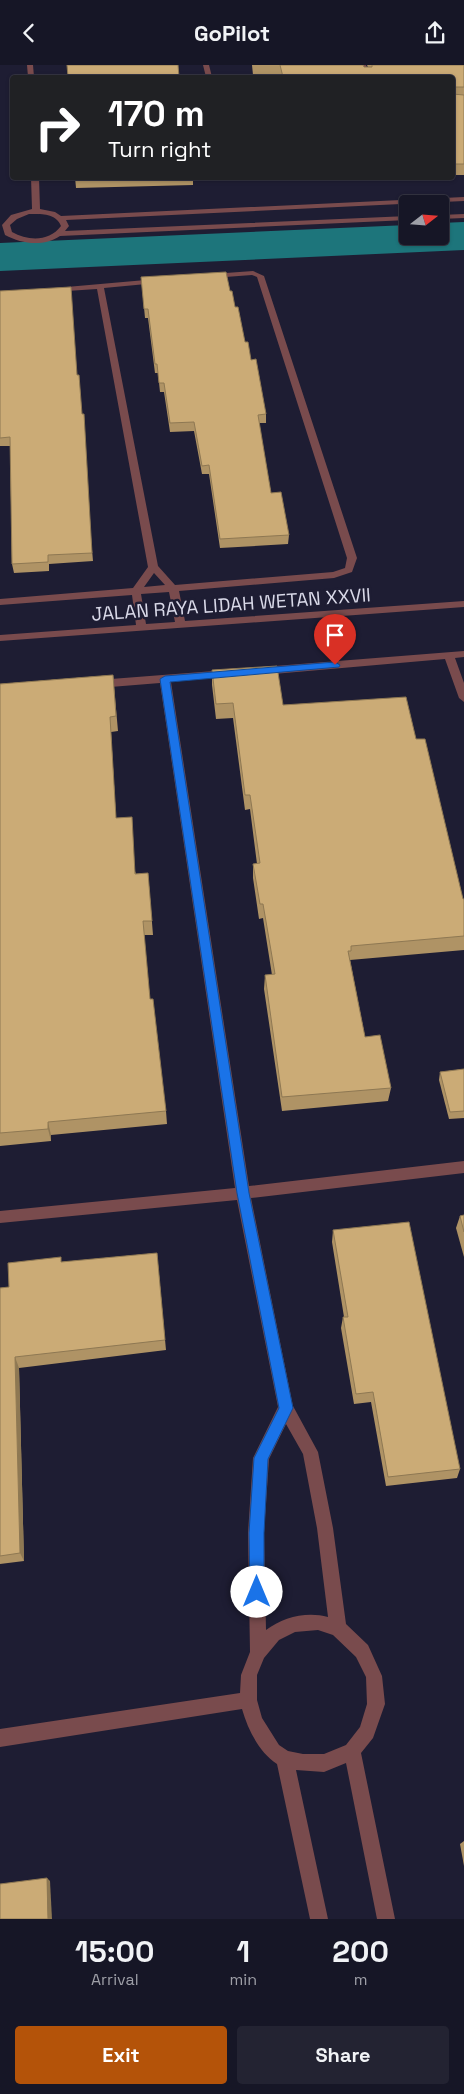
<!DOCTYPE html>
<style>
body{margin:0;font-family:"Space Grotesk",sans-serif;background:#232332;color:#f1f3f6;height:100vh;display:flex;flex-direction:column;font-size:19px;white-space:nowrap}
*{box-sizing:border-box;margin:0}
p{font-size:16px;color:#9e9fa7}
.icon{flex:none;width:28px;height:28px;fill:none;stroke:currentColor;stroke-width:2;stroke-linecap:round;stroke-linejoin:round}
.map{position:relative;height:1854px;overflow:hidden}
.side{display:flex;flex-direction:column;background:#161626;flex:1}
.side>*{flex:none}
.banner{position:absolute;left:10px;top:10px;width:445px;height:105px;border-radius:5px;box-shadow:0 1px 4px #0004,0 0 0 1px #353543;background:#202124;color:#fff;overflow:hidden}
.needle{width:32px;rotate:73deg}
.controls{position:absolute;left:399px;top:130px;display:grid;gap:10px}
.controls a{display:grid;place-items:center;width:50px;height:50px;border-radius:5px;background:#161626;box-shadow:0 1px 4px #0004,0 0 0 1px #353543;font-size:25px}
.pin{position:absolute;display:grid;place-items:center;width:42px;height:42px;color:#fff;margin:-51px -21px;border-radius:50% 50% 50% 0;rotate:-45deg;box-shadow:0 0 5px #0007}
.pin .icon{rotate:45deg}
.me{position:absolute;width:55px;margin:-28px;rotate:0deg;stroke-linejoin:round;filter:drop-shadow(0 0 4px #0008)}
.turn{display:flex;align-items:center;gap:18px;height:105px;padding:0 15px;font-size:22px}
.turn .icon{width:65px;height:65px;stroke-width:2.5}
.turn b{display:block;font-size:35px;line-height:42px}
.eta{display:flex;justify-content:space-evenly;align-items:center;height:85px;text-align:center}
.eta b{font-size:30px;font-weight:800;line-height:35px}
.button{display:flex;gap:10px;margin-top:auto;padding:10px 15px}
.button a{flex:1;height:58px;border-radius:5px;background:#b45309;color:#fff;font-size:20px;font-weight:800;line-height:58px;text-align:center}
.button a+a{background:#232332;color:#f1f3f6}
header{display:flex;justify-content:space-between;align-items:center;height:65px;padding:0 15px;background:#161626;font-size:22px;font-weight:800}
.map>svg:first-child{display:block}
</style>
<header><svg class="icon" aria-label="back" viewBox="0 0 24 24"><path d="M15 5l-7 7 7 7"/></svg>GoPilot<svg class="icon" aria-label="share" viewBox="0 0 24 24"><path d="M12 15V3M7 8l5-5 5 5M5 13v7h14v-7"/></svg></header>
<div class="map">
<svg width="464" height="1854" viewBox="0 0 464 1854">
<rect width="100%" height="100%" fill="#1e1d33"/>
<g fill="none" stroke-linecap="round" stroke-linejoin="round">
<polygon fill="#1d757b" fill-rule="evenodd" points="464,157 464,185 0,206 0,178 408,160 408,171 440,171 440,158"/>
<g fill="#794b4d" fill-rule="evenodd">
<polygon points="27,0 33,0 34,12 28,12"/>
<polygon points="203,0 209,0 212,12 206,12"/>
<polygon points="360,0 366,0 370,12 364,12"/>
<path d="M31,112H39L40,144L55,147L61,151L464,132V136L66,155L69,161L65,166L408,151V155L60,171C43,182 22,179 5,170L2,160L11,150L32,144ZM29,149C41,149 56,148 61,161C49,177 28,176 12,167L10,160L17,154Z"/>
<polygon points="464,149 464,153 440,154 440,150"/>
<path d="M253,206L264,211L357,493L352,507L334,513L179,526L185,556L464,536V542L0,576V570L136,560L132,530L0,540V534L133,523L148,502L97,224L52,227L51,225L55,223L157,214L161,216L157,218L104,223L158,501L175,520L333,507L345,503L347,493L257,212L252,210L212,213L208,211L212,209ZM154,508L165,520L144,522ZM169,527L175,557L146,559L141,529Z"/>
<polygon points="464,586 464,592 455,593 464,618 464,637 459,633 445,594 262,610 257,606 262,602"/>
<path d="M227,605L232,609L231,611L171,617L249,1121L464,1096V1108L251,1133L293,1341L318,1387L333,1463L346,1559L368,1580L382,1611L385,1639L373,1673L361,1688L395,1854H377L346,1698L324,1707L296,1705L328,1854H310L277,1699C259,1687 248,1665 242,1644L0,1682V1664L240,1628L241,1610L250,1587L248,1468L253,1393L278,1342L237,1135L0,1158V1146L235,1123L160,618L98,623L93,619L98,615ZM286,1359L303,1389L317,1463L328,1552C307,1546 283,1552 266,1565L264,1468L269,1394ZM318,1565L333,1570L356,1592L366,1612L367,1639L360,1662L346,1680L324,1689H303L288,1686L279,1680L262,1653L257,1635V1610L264,1593L279,1575L295,1567Z"/>
</g>
</g>
<g fill="#af9365">
<polygon points="252,0 363,0 364,2 368,2 367,0 464,0 464,110 452,110 452,12 280,12 279,9 253,10"/>
<polygon points="75,112 193,112 193,120 76,123"/>
<polygon points="305,112 344,112 305,114"/>
<polygon points="142,221 230,226 235,242 245,277 251,295 266,349 266,358 259,358 271,428 289,470 288,479 220,483 209,409 202,409 194,366 170,367 164,327 160,327 158,308 155,308 148,253 145,253"/>
<polygon points="0,226 77,310 93,496 49,499 49,506 14,508 12,499 10,381 0,381"/>
<polygon points="212,605 283,640 416,674 463,834 464,834 464,885 350,895 365,972 391,1023 388,1036 282,1046 264,924 265,910 272,910 263,853 259,854 253,813 253,799 257,799 250,744 245,745 233,653 216,654 212,620"/>
<polygon points="113,610 118,666 111,667 116,753 136,809 148,808 153,870 144,870 150,934 166,1046 167,1059 51,1070 51,1076 0,1081 0,619"/>
<polygon points="464,1004 464,1053 449,1054 439,1015 440,1007"/>
<polygon points="464,1150 464,1192 456,1163 460,1151"/>
<polygon points="333,1165 460,1404 457,1413 386,1421 371,1337 354,1339 341,1263 343,1252 344,1252 332,1177"/>
<polygon points="157,1188 166,1285 19,1303 24,1496 0,1499 0,1223 9,1222 62,1197"/>
<polygon points="464,1776 464,1801 460,1779"/>
</g>
<g fill="#8e7853">
<polygon points="48,1057 51,1070 51,1076 48,1064"/>
<polygon points="15,1292 19,1303 24,1496 20,1488"/>
<polygon points="47,1813 50,1816 52,1854 48,1854"/>
</g>
<g fill="#cbab76" stroke="#8e7853">
<polygon points="67,0 178,0 179,12 68,12"/>
<polygon points="280,0 363,0 364,2 372,2 372,0 464,0 464,22 453,22 452,23 452,12 283,12"/>
<polygon points="452,29 464,30 464,99 452,99"/>
<polygon points="226,207 230,226 232,226 235,242 238,242 245,277 248,277 251,295 256,294 266,349 258,350 271,428 281,427 289,470 220,474 209,400 202,401 194,357 170,358 164,318 159,318 157,299 155,299 148,244 144,244 141,212"/>
<polygon points="71,222 77,310 79,310 82,349 84,349 92,488 48,490 48,497 12,499 10,372 0,373 0,226"/>
<polygon points="277,601 283,640 406,632 416,674 425,674 463,834 464,834 464,871 351,881 351,886 348,886 365,972 380,970 391,1023 282,1032 265,910 275,909 263,839 260,839 253,799 260,798 250,730 245,730 233,638 216,639 212,605"/>
<polygon points="113,610 116,651 110,652 116,753 132,752 135,809 148,808 152,856 143,856 150,934 153,934 166,1046 48,1057 48,1064 0,1068 0,619"/>
<polygon points="464,1004 464,1046 450,1047 440,1007"/>
<polygon points="464,1150 464,1167 460,1151"/>
<polygon points="409,1157 460,1404 388,1412 373,1327 356,1329 343,1252 348,1252 333,1165"/>
<polygon points="157,1188 165,1275 15,1292 20,1488 0,1491 0,1223 9,1222 8,1198 61,1192 61,1197"/>
<polygon points="47,1813 48,1854 0,1854 0,1819"/>
</g>
<polygon fill="#1a73e8" stroke="#114b97" points="335,597 340,600 339,602 170,617 249,1128 293,1343 268,1394 264,1468 264,1527 262,1533 257,1535 252,1533 250,1527 249,1468 254,1393 279,1343 237,1128 160,614 165,611"/>
<g text-anchor="middle" stroke-width="5" stroke-linejoin="round" paint-order="stroke">
<g font-size="19" fill="#d9d9e8" stroke="#1e1d33">
<text transform="translate(231 539) rotate(-4)" y="7">JALAN RAYA LIDAH WETAN XXVII</text>
</g>
</g>
</svg>
<div class="controls">
<a><svg class="needle" viewBox="-14 -14 28 28"><path d="M0-13l5 13h-10z" fill="#e53935"/><path d="M0 13l5-13h-10z" fill="#9e9fa7"/></svg></a>
</div>
<div class="pin" style="left:335px;top:600px;background:#d93025"><svg class="icon" aria-label="arrive" viewBox="0 0 24 24"><path d="M6 21V4h12l-3 4 3 4H6"/></svg></div>
<svg class="me" style="left:257px;top:1527px" viewBox="-20 -20 40 40"><circle r="19" fill="#fff"/><path d="M0-13L10 11 0 6-10 11z" fill="#1a73e8"/></svg>
<div class="banner">
<div class="turn"><svg class="icon" aria-label="right" viewBox="0 0 24 24"><path d="M7 20v-9h11M14 6l5 5-5 5"/></svg><div><b>170 m</b>Turn right</div></div>
</div>
</div>
<section class="side">
<div class="eta">
<div><b>15:00</b><p>Arrival</p></div>
<div><b>1</b><p>min</p></div>
<div><b>200</b><p>m</p></div>
</div>
<div class="button"><a>Exit</a><a>Share</a></div>
</section>
